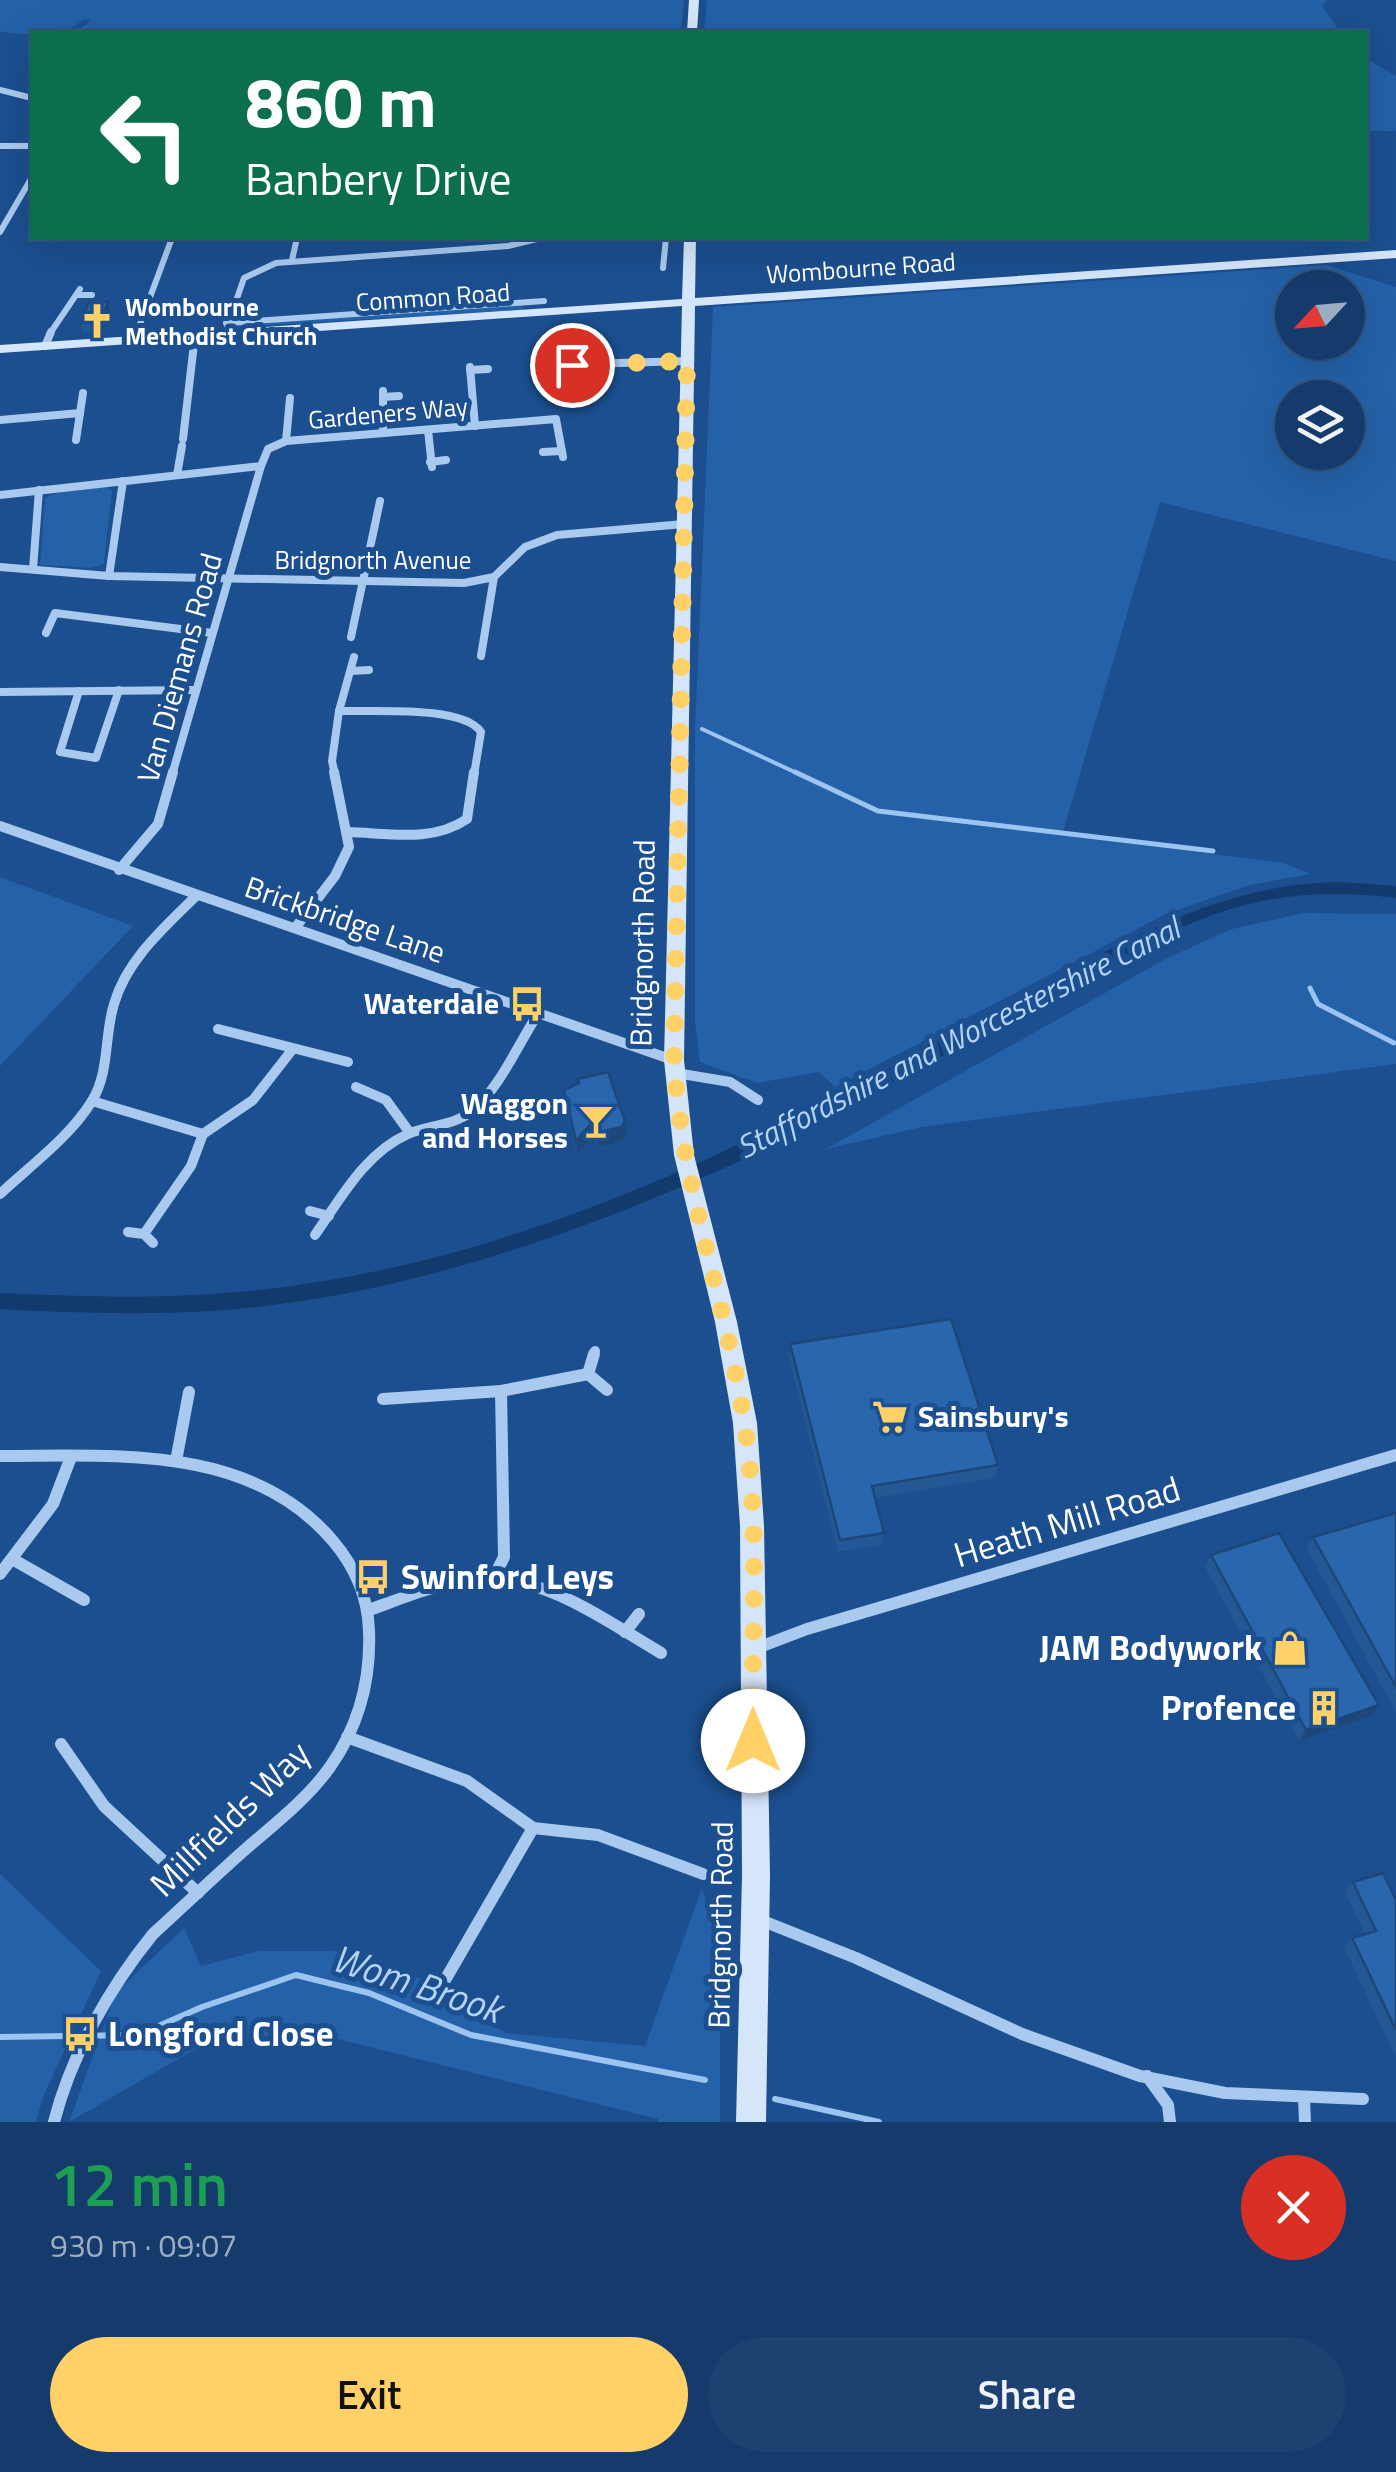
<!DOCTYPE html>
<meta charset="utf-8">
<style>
body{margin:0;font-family:"Titillium Web",sans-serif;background:#1d4271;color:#f1f3f6;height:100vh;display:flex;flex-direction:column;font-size:38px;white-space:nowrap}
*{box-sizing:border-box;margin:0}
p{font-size:32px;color:#9dadc1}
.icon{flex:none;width:55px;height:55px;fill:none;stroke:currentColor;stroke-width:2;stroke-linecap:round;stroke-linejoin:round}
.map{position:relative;height:2122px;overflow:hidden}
.drawer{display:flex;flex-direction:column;background:#143b6b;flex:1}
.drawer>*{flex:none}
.guide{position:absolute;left:30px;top:30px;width:1338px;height:210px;border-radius:0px;box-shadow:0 10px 40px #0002,0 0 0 2px #33557e;background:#0b6e4f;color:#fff;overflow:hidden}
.needle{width:65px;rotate:244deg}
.controls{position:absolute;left:1275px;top:270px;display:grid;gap:20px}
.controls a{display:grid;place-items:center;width:90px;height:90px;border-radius:50%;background:#143b6b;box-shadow:0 10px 40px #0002,0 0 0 2px #33557e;font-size:50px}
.pin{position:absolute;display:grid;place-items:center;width:85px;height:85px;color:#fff;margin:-42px;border:5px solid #fff;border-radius:50%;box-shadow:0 2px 10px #0007}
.me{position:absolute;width:110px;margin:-55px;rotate:0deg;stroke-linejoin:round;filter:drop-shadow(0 0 8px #0008)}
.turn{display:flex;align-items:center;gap:35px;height:210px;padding:0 50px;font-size:45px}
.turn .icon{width:130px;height:130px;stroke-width:2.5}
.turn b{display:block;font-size:70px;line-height:85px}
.round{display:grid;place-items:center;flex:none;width:105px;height:105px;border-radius:52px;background:#1d4271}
.head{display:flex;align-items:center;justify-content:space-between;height:170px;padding:0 50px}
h1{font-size:60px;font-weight:600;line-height:75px;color:#1e9e55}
.cta{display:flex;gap:20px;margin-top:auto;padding:20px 50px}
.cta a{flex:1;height:115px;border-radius:60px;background:#ffd166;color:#111;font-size:40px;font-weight:600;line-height:115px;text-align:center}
.cta a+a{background:#1d4271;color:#f1f3f6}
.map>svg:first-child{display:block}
</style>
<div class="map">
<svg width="1396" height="2122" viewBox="0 0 1396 2122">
<rect width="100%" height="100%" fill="#1b4f8f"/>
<g fill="#2461a8" fill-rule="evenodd">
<path d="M0,0H684L681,32H77L91,20L84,19C60,40 30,34 0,32Z"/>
<polygon points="707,0 1327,0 1322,6 1340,32 704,32"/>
<polygon points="1365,58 1396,76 1396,131 1365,131"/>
<path d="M1326,265L1396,287V561L1160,502L1062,835L1284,863L1310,874L1250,885L1168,913L835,1087L819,1072L757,1083L700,1062L695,1022V729L713,307ZM1292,288H1348V342H1292ZM1292,398H1348V452H1292Z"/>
<polygon points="522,304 524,310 235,327 238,325"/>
<polygon points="107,487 112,490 104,564 91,568 40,565 45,498 59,492"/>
<polygon points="0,877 133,926 0,1066"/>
<polygon points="1303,913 1396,914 1396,1064 922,1127 826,1149 1169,957 1232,929"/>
<polygon points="0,1874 101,1971 43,2097 36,2122 0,2122"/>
<polygon points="702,1888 720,1950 720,2122 658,2122 658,2119 326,2036 213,2039 69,2122 116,1992 184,1928 201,1966 258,1951 335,1951 418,1978 506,2033 645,2046"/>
</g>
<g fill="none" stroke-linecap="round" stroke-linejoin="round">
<polyline stroke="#9cc4f0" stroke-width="4" points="702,729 801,775"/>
<g stroke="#9cc4f0" stroke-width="5">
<polyline points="795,772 878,811 1213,851"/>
<polyline points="1310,988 1318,1004 1394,1043"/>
</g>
<g stroke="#9cc4f0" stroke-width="6">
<polyline points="0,2037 138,2035 202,2007 296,1975 369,1993 471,2035 705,2080"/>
<polyline points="775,2099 879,2122"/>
</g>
<path fill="#123a6d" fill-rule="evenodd" d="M1342,882L1396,886V898C1348,892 1300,892 1253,903C1180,920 1113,962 1048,998C937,1058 828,1122 713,1173C554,1243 386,1299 212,1311C141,1315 71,1313 0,1309V1293C71,1296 141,1299 211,1294C420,1281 621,1206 806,1111C880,1073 953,1034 1026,994C1129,939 1222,883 1342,882Z"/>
<g stroke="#a9c9ee" stroke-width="6">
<polyline points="0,90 32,98"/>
<polyline points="0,146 32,146"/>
<polyline points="0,232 32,177"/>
<polyline points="292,260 297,238"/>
<polyline points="663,268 666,238"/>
<polyline points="77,295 92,295"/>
<polyline points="226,323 544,301"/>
<polyline points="225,333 244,278 276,263 508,246 541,238"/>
<polyline points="49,335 80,289"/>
<polyline points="136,335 172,238"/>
</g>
<g stroke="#a9c9ee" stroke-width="8">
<polyline points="134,340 137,332"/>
<polyline points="45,346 51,332"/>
<polyline points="552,365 687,361"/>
<polyline points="470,367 475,426"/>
<polyline points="470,370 488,369"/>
<polyline points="383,391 383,433"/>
<polyline points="383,397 399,396"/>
<polyline points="0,420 80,413"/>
<polyline points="428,430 432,467"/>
<polyline points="183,439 195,335"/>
<polyline points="76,440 83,393"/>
<polyline points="286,441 290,398"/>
<polyline points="543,452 562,451"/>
<polyline points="430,462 446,460"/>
<polyline points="177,475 182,446"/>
<polyline points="0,495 261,466 268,449 286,441 556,419 563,457"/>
<polyline points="0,567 109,576 464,583 494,577 525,547 557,535 684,524"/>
<polyline points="33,569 39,490"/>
<polyline points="109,576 123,481"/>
<polyline points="46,633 55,613 212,633"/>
<polyline points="351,637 380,501"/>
<polyline points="481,656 494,577"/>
<polyline points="351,671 369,670"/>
<polyline points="79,691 60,752 96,758 119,690"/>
<polyline points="0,692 196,690"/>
<polyline points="339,711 354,657"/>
<polyline points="172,775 261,466"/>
<path d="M335,775L332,761L339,711C371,712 463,705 481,732L474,775"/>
</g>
<g stroke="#a9c9ee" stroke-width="10">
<polyline points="0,826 673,1060"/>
<path d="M348,832C388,833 432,843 467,819L474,772"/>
<polyline points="119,870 158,824 173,772"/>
<polyline points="295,928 335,876 349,847 334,772"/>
<polyline points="218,1029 348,1062"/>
<polyline points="676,1073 730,1082 758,1100"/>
<polyline points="356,1087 386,1100 410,1133"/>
<polyline points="92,1101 203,1134 191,1166 144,1234"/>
<polyline points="203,1134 253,1100 292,1050"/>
<path d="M0,1194C31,1165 69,1138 92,1101C110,1071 104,1036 114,1004C127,959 165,927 197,895"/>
<polyline points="310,1211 329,1216"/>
<polyline points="128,1232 144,1234 153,1243"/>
<path d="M315,1235C341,1198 365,1153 408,1134C429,1125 455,1126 473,1110C501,1086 518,1044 538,1014"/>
<polyline points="593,1356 595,1351"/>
</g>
<g stroke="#a9c9ee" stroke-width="12">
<polyline points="594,1354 588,1374 607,1390"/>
<polyline points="383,1399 501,1391 588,1374"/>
<path d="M0,1456C116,1456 251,1444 333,1541C355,1567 368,1597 369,1631C371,1680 358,1727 330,1767C308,1798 277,1822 248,1847C216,1875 185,1905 153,1934C110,1987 71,2055 54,2122"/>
<polyline points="176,1461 189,1392"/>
<polyline points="14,1560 84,1600"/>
<polyline points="0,1574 53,1504 71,1457"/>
<polyline points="494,1577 504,1557 501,1391"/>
<path d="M369,1610C403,1598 438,1583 474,1579C542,1572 606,1621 661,1653"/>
<polyline points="625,1632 639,1614"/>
<polyline points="757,1648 807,1629 1396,1455"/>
<polyline points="347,1737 467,1781 533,1828 598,1835 703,1874"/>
<polyline points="61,1744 104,1806 198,1893"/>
<polyline points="758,1919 856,1958 1022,2034 1140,2076 1225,2093 1363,2099"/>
<polyline points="441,1987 533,1828"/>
<polyline points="1147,2076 1168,2105 1170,2122"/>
<polyline points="1304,2098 1305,2122"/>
</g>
<g fill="#d6e6fa" fill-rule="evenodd">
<polygon points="689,0 699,0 697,32 687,32"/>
<polygon points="684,238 696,238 695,298 1396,250 1396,258 695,306 684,1060 694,1155 737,1322 757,1423 764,1526 770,1875 766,2122 736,2122 742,1875 740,1526 733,1423 715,1322 674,1155 664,1060 682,306 0,353 0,345 682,299"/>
</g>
</g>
<g fill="#245895">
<polygon points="110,311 102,332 83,332 81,323"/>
<polygon points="578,1079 626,1135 622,1141 598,1147 594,1135 577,1154 565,1104 564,1090 578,1083"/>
<polygon points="790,1344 998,1465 995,1478 875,1498 884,1533 882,1545 838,1552 789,1357"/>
<polygon points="1396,1513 1396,1712 1307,1549 1313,1537"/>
<polygon points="1211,1555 1379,1705 1371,1716 1299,1741 1205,1567"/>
<polygon points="1353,1882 1396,1900 1396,2058 1344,1947 1352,1938 1365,1934 1345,1892"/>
</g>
<g fill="#1d4779">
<polygon points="108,302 110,311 102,332 100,323"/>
<polygon points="593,1121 594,1135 577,1154 576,1141"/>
<polygon points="625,1121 626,1135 622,1141 598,1147 597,1133"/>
<polygon points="1379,1705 1371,1716 1299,1741 1306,1730"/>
</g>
<g fill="#2a66ad" stroke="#1d4779" stroke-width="2.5">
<polygon points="89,302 108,302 100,323 81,323"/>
<polygon points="608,1072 625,1121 621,1127 597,1133 593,1121 576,1141 564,1090 579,1083 578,1079"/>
<polygon points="951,1319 998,1465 872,1486 884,1533 840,1540 790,1344"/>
<polygon points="1396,1513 1396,1687 1313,1537"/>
<polygon points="1279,1533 1379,1705 1306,1730 1211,1555"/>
<polygon points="1383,1873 1396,1900 1396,2030 1352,1938 1376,1931 1353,1882"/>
</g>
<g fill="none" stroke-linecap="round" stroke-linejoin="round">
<path stroke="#ffd166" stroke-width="18" stroke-dasharray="0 32.4" d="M572,365L687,361L674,1060C681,1183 725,1299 744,1420C761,1526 751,1635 753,1741"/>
</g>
<defs>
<symbol id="church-bare" viewBox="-9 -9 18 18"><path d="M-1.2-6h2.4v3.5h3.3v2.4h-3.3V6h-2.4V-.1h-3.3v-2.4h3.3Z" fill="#ffd166" stroke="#1b4f8f" stroke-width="2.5" paint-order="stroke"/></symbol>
<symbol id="bus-bare" viewBox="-9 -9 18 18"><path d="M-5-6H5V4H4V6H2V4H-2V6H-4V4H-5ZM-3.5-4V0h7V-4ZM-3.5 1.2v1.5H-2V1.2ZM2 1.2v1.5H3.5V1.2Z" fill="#ffd166" stroke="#1b4f8f" stroke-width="2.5" paint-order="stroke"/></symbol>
<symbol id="bar-bare" viewBox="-9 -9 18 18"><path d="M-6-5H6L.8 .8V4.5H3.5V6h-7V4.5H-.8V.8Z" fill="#ffd166" stroke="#1b4f8f" stroke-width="2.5" paint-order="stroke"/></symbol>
<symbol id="supermarket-bare" viewBox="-9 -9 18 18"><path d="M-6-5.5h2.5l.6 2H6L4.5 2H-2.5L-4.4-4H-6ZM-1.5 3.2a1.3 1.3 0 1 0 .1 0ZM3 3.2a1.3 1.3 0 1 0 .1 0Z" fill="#ffd166" stroke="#1b4f8f" stroke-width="2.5" paint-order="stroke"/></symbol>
<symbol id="shop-bare" viewBox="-9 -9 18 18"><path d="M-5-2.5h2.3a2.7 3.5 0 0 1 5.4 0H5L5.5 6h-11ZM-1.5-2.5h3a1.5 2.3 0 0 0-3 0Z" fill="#ffd166" stroke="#1b4f8f" stroke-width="2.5" paint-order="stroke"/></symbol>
<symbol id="building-bare" viewBox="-9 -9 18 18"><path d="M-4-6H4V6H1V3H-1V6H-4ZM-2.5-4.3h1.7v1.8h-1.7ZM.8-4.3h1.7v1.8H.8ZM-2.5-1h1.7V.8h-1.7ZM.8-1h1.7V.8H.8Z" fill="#ffd166" stroke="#1b4f8f" stroke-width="2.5" paint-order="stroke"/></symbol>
</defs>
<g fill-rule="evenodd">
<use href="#church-bare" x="72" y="296" width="50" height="50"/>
<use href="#bus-bare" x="502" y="979" width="50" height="50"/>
<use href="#bar-bare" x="571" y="1096" width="50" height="50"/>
<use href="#supermarket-bare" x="865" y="1392" width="50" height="50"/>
<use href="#bus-bare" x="348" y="1552" width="50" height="50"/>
<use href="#shop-bare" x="1265" y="1623" width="50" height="50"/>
<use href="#building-bare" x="1299" y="1683" width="50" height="50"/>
<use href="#bus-bare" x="55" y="2009" width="50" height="50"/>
</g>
<g text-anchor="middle" stroke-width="10" stroke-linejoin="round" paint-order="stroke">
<g font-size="25" fill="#fff" stroke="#1b4f8f">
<text transform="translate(861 268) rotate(-4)" y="9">Wombourne Road</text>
<text transform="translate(433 297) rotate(-4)" y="9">Common Road</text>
<text transform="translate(388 413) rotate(-5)" y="9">Gardeners Way</text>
<text x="373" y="569">Bridgnorth Avenue</text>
</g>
<g font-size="25" font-weight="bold" fill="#fff" stroke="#1b4f8f" text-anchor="start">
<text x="125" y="316">Wombourne<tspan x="125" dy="29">Methodist Church</tspan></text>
</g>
<g font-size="30" fill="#fff" stroke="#1b4f8f">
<text transform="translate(180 668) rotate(-74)" y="10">Van Diemans Road</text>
<text transform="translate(345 920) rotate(19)" y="10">Brickbridge Lane</text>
<text transform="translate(643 943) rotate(-89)" y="10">Bridgnorth Road</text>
<text transform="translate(721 1925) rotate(-89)" y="10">Bridgnorth Road</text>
</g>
<g font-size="30" font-weight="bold" fill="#fff" stroke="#1b4f8f" text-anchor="end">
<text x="499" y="1014">Waterdale</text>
<text x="568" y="1114">Waggon<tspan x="568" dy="34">and Horses</tspan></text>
<text x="918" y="1427" text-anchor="start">Sainsbury's</text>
</g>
<g font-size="32" font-style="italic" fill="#b5d3f5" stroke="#1b4f8f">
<text transform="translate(958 1038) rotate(-27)" y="11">Staffordshire and Worcestershire Canal</text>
</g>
<g font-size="35" fill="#fff" stroke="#1b4f8f">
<text transform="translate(1067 1522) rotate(-17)" y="12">Heath Mill Road</text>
<text transform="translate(230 1819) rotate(-44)" y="12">Millfields Way</text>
</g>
<g font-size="35" font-weight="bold" fill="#fff" stroke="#1b4f8f" text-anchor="start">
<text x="401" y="1589">Swinford Leys</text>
<text x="1262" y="1660" text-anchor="end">JAM Bodywork</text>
<text x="1296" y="1720" text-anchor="end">Profence</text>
<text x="108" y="2046">Longford Close</text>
</g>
<g font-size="38" font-style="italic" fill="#b5d3f5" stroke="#1b4f8f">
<text transform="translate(417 1984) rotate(18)" y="13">Wom Brook</text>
</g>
</g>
</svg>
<div class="controls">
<a><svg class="needle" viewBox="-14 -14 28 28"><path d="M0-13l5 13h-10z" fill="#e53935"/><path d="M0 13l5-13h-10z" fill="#9dadc1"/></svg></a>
<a><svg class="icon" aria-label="layers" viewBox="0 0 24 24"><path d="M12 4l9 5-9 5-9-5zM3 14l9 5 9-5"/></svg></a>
</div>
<div class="pin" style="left:572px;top:365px;background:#d93025"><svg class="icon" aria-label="arrive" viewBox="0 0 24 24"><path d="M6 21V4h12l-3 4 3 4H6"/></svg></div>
<svg class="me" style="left:753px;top:1741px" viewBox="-20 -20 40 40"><circle r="19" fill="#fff"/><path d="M0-13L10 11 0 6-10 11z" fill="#ffd166"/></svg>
<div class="guide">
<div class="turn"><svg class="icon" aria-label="left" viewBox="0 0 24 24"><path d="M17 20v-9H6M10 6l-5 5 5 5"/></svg><div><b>860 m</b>Banbery Drive</div></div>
</div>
</div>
<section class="drawer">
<div class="head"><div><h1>12 min</h1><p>930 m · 09:07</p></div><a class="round" style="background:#d93025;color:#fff"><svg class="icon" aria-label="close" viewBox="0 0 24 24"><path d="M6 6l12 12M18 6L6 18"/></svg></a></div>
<div class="cta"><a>Exit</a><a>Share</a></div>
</section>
